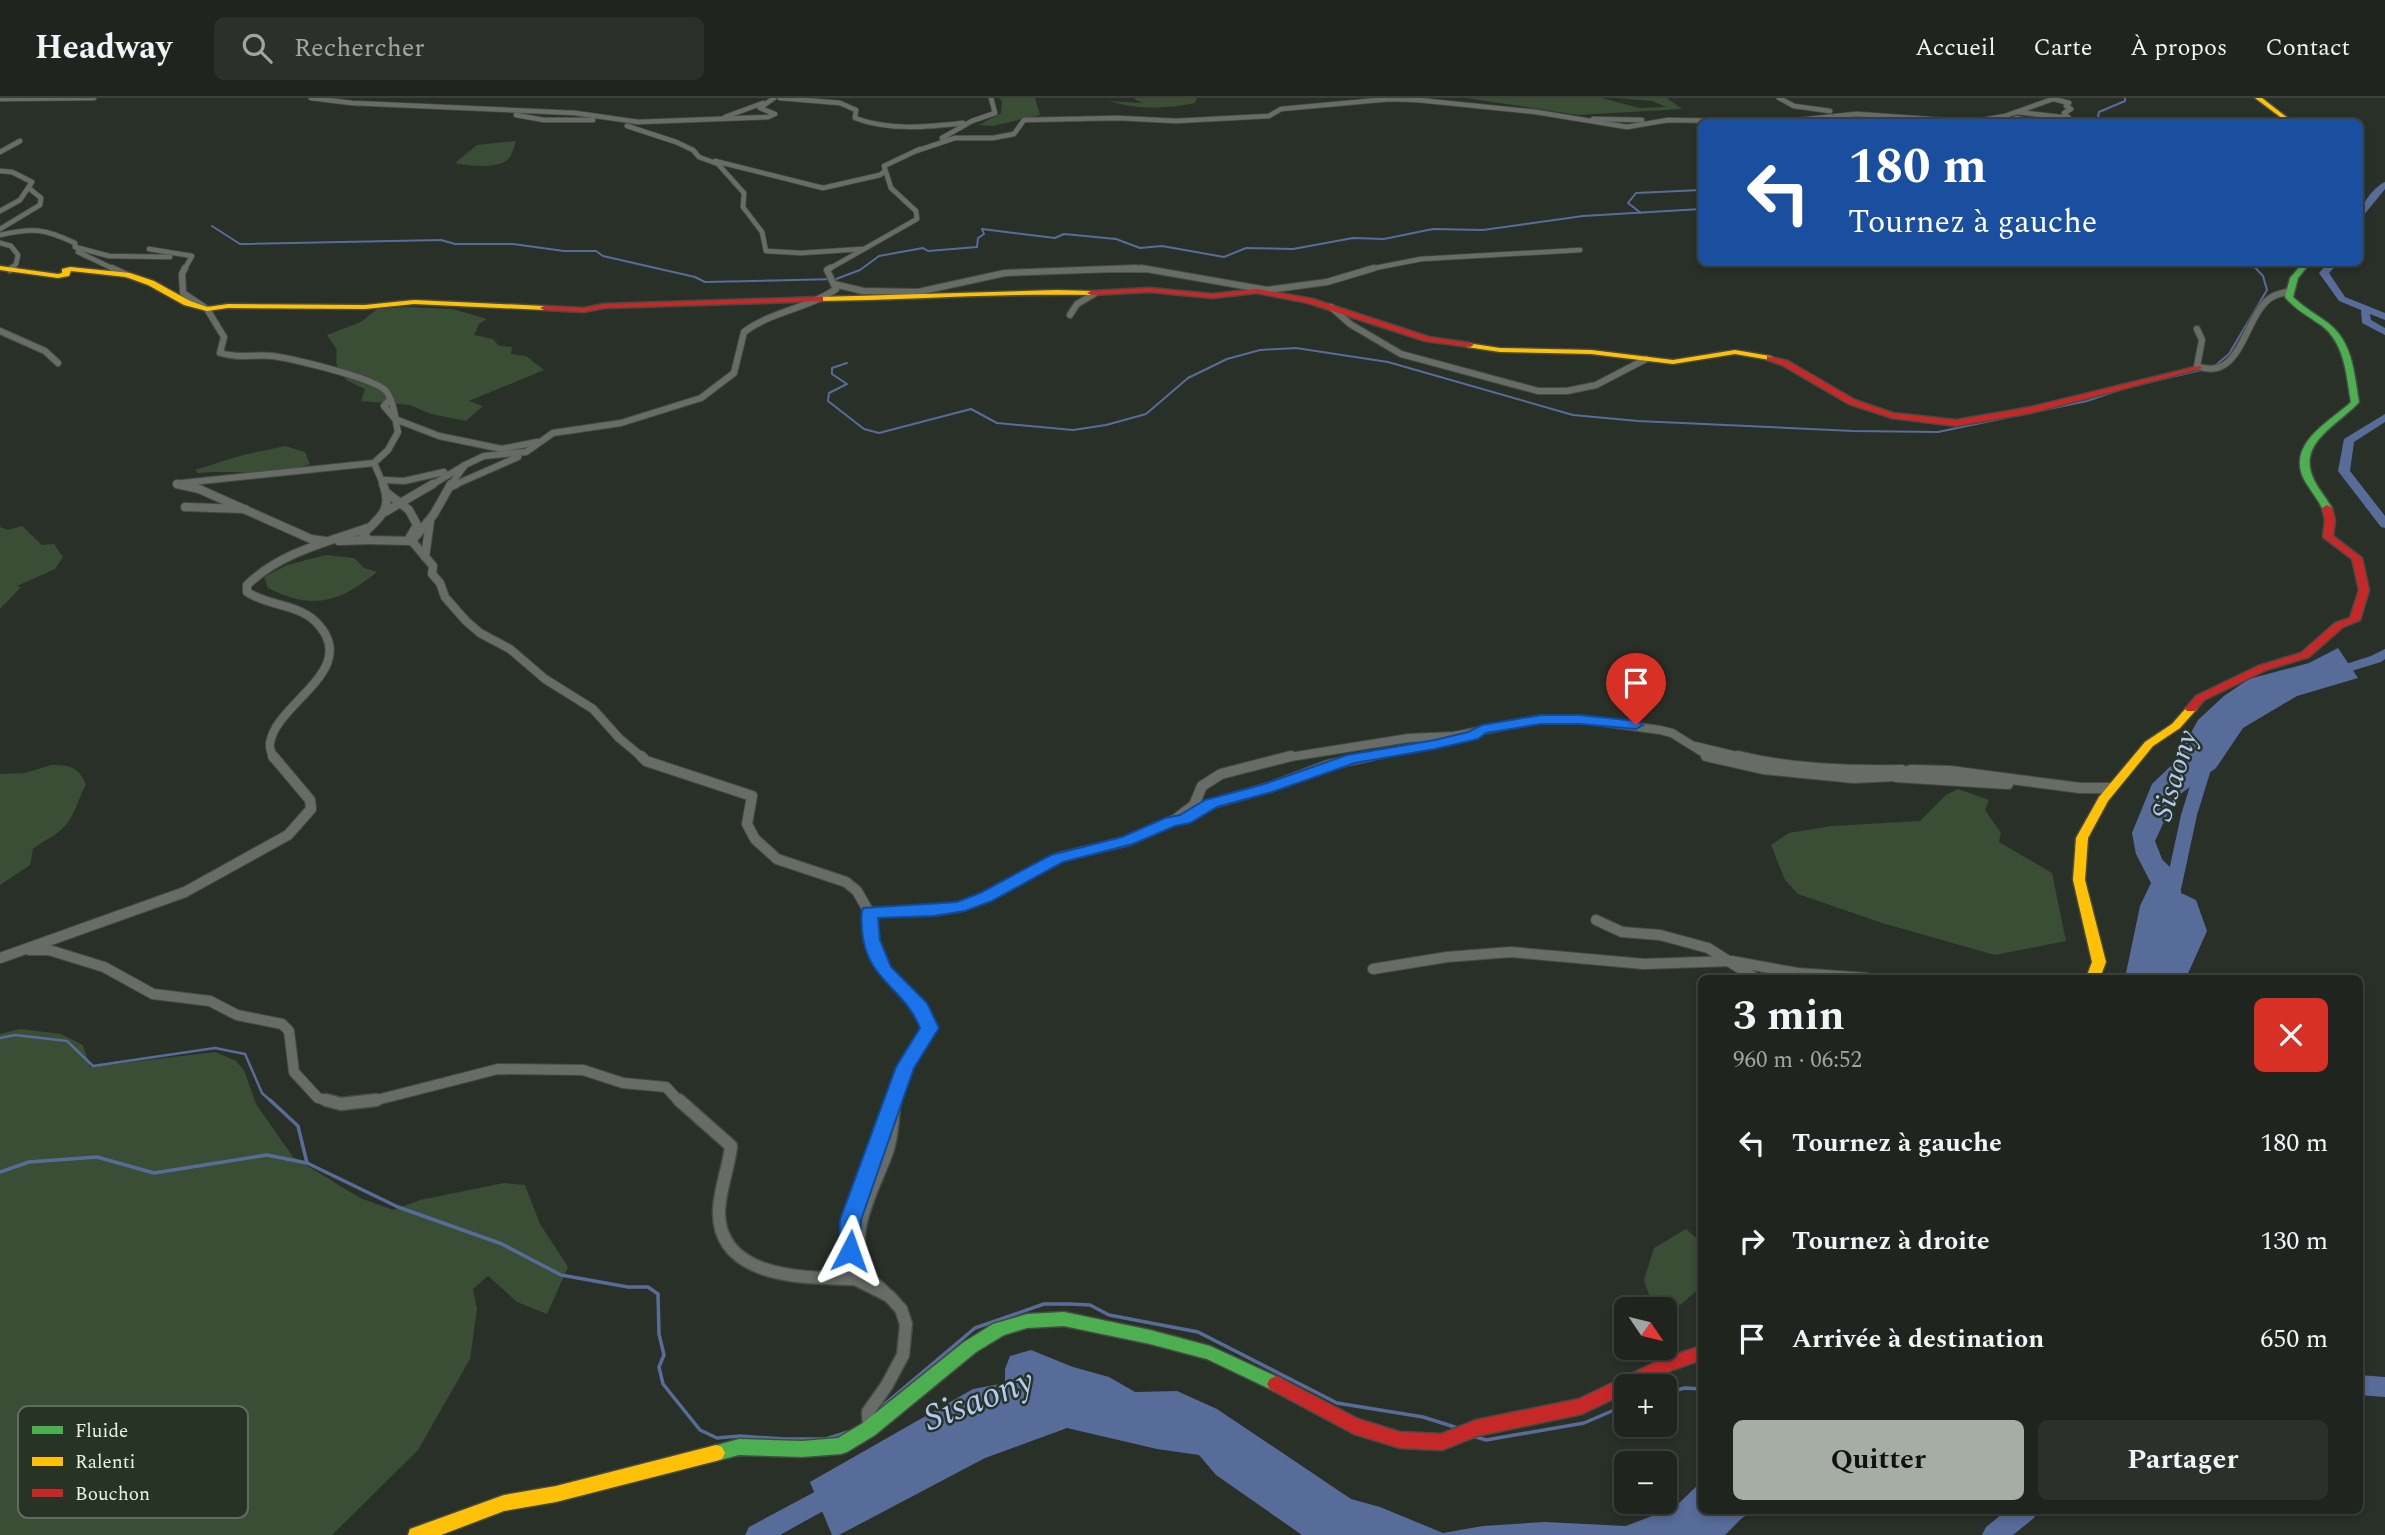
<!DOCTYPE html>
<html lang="fr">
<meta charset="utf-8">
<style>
body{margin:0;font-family:Spectral,serif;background:#2c302b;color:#f1f3f6;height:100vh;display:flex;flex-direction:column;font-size:26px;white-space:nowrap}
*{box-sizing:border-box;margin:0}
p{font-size:23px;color:#a1a4a4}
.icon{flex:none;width:38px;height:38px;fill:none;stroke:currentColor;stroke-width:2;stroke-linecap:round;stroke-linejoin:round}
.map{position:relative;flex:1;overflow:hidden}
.details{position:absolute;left:1698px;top:877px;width:665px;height:539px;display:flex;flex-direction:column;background:#1f241e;border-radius:10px;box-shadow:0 4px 10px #0003,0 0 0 2px #3c413c}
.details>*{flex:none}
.hud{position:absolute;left:1698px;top:21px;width:665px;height:147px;border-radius:10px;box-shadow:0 4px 10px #0003,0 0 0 2px #3c413c;background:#1a4fa0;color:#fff;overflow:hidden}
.needle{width:46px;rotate:125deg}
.buttons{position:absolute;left:1614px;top:1199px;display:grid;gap:14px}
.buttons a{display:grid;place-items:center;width:63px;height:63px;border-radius:10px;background:#1f241e;box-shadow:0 4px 10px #0003,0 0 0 2px #3c413c;font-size:35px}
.pin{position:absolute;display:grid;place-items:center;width:60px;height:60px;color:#fff;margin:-72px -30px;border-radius:50% 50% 50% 0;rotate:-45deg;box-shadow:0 0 7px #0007}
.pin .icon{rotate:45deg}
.me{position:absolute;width:77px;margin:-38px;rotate:4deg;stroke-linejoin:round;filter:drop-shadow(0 0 5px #0008)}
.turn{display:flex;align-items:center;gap:24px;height:147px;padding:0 35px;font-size:32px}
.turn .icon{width:91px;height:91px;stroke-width:2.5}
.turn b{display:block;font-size:49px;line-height:60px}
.round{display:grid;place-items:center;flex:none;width:74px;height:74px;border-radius:10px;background:#2c302b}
.head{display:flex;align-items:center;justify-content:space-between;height:119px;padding:0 35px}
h1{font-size:42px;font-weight:700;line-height:52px}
.cta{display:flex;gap:14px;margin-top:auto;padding:14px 35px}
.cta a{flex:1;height:80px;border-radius:10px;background:#a5ada4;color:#111;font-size:28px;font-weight:700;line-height:80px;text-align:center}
.cta a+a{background:#2c302b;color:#f1f3f6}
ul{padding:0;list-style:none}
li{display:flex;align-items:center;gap:21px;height:98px;padding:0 35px}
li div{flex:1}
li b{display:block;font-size:26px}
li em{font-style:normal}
header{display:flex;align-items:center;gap:42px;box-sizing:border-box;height:98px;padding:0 35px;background:#1f241e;border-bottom:2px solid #3c413c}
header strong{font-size:33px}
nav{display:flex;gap:38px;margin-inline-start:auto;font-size:24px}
.search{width:490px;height:63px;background:#2c302b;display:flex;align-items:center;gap:18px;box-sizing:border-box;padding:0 24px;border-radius:10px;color:#a1a4a4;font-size:26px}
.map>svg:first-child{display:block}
</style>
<header>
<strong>Headway</strong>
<div class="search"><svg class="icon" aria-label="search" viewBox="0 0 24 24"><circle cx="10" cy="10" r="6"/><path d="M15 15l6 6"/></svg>Rechercher</div>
<nav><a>Accueil</a><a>Carte</a><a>À propos</a><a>Contact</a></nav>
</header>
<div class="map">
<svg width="2385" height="1437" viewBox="0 0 2385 1437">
<rect width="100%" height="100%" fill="#293028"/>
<g fill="#3a4d35">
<polygon points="999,0 1035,0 1040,17 993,28 979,27 1001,15 1002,3"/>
<path d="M1136,0H1197L1195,5C1165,11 1138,12 1109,3L1143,5L1134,1Z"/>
<polygon points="1466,0 1602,0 1639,10 1666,9 1652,3 1616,0 1667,0 1682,11 1578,17"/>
<path d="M516,43C514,48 513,55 510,59C501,72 469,68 455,65L477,47Z"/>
<path d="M407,209L453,211L487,221L479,226L474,237L493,241L499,248L512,249L511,256L526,258L544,272L469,303L483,308L466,323L431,316L410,307L361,303L365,291C345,282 333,277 337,252L327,237L361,224L377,211Z"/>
<path d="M285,348L305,354L310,366C272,381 237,371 198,375L195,372L239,358Z"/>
<polygon points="22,428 42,447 54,446 63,459 55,471 17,488 21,489 0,511 0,429 8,432"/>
<path d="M326,457L354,460L364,470L377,474C340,504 313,513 268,490L264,479L287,467Z"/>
<path d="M51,667C70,667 78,668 86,687C77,702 76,718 62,731C54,739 42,743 33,751L30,767L0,787V676L25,675Z"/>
<polygon points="1958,691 1989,702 1985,712 2001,735 1999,744 2052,775 2066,843 1995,857 1882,825 1798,796 1785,782 1771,747 1789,735 1831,728 1920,723 1946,697"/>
<polygon points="20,931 61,936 83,947 90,969 215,954 236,963 244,972 256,1006 293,1059 360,1100 393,1112 420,1102 504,1085 525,1087 540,1126 568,1169 547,1216 517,1204 488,1178 473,1191 477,1211 470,1261 418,1352 332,1437 0,1437 0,936"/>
<polygon points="1686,1131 1701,1144 1701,1189 1680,1207 1649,1197 1644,1182 1654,1150"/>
</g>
<g fill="#586c9a">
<polygon points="2338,550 2358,580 2297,598 2243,630 2216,670 2175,700 2155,743 2162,761 2181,781 2181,795 2196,802 2207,833 2186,880 2125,880 2140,808 2151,785 2136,756 2132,735 2152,686 2175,664 2198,622 2224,598 2249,581 2309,565"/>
<polygon points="1031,1252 1073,1269 1109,1279 1135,1294 1177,1293 1217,1311 1351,1401 1380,1409 1443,1435 1483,1428 1545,1424 1626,1428 1675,1409 1701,1384 1701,1412 1755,1412 1742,1420 1725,1437 1302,1437 1216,1377 1199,1357 1157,1351 1067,1330 985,1360 839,1437 832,1437 810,1384 973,1291 1005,1285 1005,1271 1010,1258"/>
</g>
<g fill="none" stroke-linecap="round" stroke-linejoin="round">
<g stroke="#586c9a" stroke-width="2">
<polyline points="2097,24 2099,14 2125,3 2125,0"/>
<polyline points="1641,115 1628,105 1636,95 1701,92"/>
<polyline points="212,128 240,146 441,142 455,146 513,146 564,153 596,153 603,158 695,179 705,184 836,181 860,172 879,158 923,150 928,153 977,149 978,140 984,136 982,131 1055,140 1064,136 1116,141 1140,150 1162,148 1224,159 1246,150 1293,151 1353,140 1384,141 1433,131 1483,132 1583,118 1701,111"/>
<polyline points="847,265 832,270 832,276 847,286 829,295 828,303 864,331 879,335 971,311 997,325 1073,332 1106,327 1146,316 1188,280 1227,261 1260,252 1296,250 1388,264 1573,317 1638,323 1853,333 1938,334 2087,303 2119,292"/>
<polyline points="2217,266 2229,256 2267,192 2263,178 2250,164"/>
<polyline points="2125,290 2201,272"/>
</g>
<polyline stroke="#586c9a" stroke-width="2.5" points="0,940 15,937 67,943 93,968 215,950 245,956 262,995 272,1004"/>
<g stroke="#586c9a" stroke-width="3.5">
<polyline points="270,1002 298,1028 307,1065 398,1109 502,1146 561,1177 628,1189 648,1189 658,1196 659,1236 664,1257 659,1269 663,1286 700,1332 717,1340 740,1338 784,1341 826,1341 848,1334"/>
<polyline points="0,1074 29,1064 97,1059 154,1075 267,1057 307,1065"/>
<polyline points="1664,1295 1685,1290 1701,1291"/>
<polyline points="873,1316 975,1230 1044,1206 1070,1206 1090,1207 1109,1217 1198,1234 1337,1305 1423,1319 1461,1331"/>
<polyline points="1473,1338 1486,1342 1584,1325 1626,1307"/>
</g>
<g fill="#586c9a" fill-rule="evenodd">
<path d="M2385,84V91L2359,123C2359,109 2372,90 2385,84Z"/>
<polygon points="2329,164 2339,164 2329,175 2345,199 2385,215 2385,222 2370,216 2371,222 2385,230 2385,237 2362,225 2361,212 2339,203 2319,175"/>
<polygon points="2385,316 2385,324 2354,344 2350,373 2385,418 2385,430 2381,429 2338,373 2344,341"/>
<polygon points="2385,551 2385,561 2381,564 2332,579 2325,575 2327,572 2371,558"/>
<polygon points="2206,657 2214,662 2197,717 2180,796 2172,801 2164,796 2181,717 2198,662"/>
<polygon points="2359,1277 2385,1279 2385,1299 2359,1297"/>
<polygon points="835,1383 843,1386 847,1394 843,1402 780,1437 745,1437 749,1429"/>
<polygon points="2007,1412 2038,1412 2034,1420 2013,1437 1982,1437 1986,1429"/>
</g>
<defs>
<g id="street-far4">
<polyline points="311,0 352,5 575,15 638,24 768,19 775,16 760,10 774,0"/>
<path d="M780,0L840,5L856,12L855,20C889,33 928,29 963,25"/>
<polyline points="1779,0 1794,8 1830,13"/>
<polyline points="0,1 94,0"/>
<polyline points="2017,14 2069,20 2064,15 2071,11 2066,8 2069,5 2054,1"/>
<polyline points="516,17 544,22 593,22"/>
<polyline points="725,19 763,5"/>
<polyline points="2016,20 2033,24"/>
<polyline points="1593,21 1642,22"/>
<polyline points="1837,21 1853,23"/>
<polyline points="627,28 676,44 693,52 699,59 718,66 744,95 743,109 762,134 766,153 801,155 862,151"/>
<polyline points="942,40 972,23 995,15 991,0"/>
<polyline points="916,53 955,40 993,40 1014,36 1024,22 1118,20 1176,23 1269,18 1281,11 1390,1 1418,2 1536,14 1627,29 1668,22 1780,24 1856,16 1972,24 2005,18 2056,0"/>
<polyline points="0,54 20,43"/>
<polyline points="715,63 823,90 880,77 885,73"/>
<polyline points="0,73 12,74 32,84 20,102 0,113"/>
<polyline points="0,131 40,107 41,100 30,91"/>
<path d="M0,137C33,129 45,131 75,145V149L109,158L170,159"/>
<polyline points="0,145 11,148 18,157 16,166 10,172"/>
<polyline points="149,151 192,158 184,172"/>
<polyline points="78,154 116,172"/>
<polyline points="827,172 917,121 916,113 891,90 884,68 920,51"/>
<polyline points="1089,172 1151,172"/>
<polyline points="1365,172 1421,161 1580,152"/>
</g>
<g id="street-far3">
<polyline points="112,170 127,177"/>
<path d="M185,170L182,176L183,195L207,211L224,239L220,255C240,261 254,256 273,258C293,261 375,280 386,293C394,303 395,321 398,334L388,352L374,365L384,388"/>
<polyline points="1141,170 1267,192 1327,184 1374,170"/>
<polyline points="10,172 12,170"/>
<polyline points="834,186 863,193 918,194 1005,175 1136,170"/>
<polyline points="1331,209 1350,226 1401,256 1538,293 1567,293 1596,287 1646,261"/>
<polyline points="1070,217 1077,206 1094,196"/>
<path d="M2197,231L2202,242L2197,268C2241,285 2244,220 2269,201C2275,196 2283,195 2290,193"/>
<polyline points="0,233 45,253 58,265"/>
<polyline points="390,301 384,308 395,321 439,338 502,351 537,344"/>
<polyline points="384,382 404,383 444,374"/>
<polyline points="182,385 374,365"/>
<polyline points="177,386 185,388"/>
<polyline points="430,388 465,367"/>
<path d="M450,388L465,367L484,358L526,354L553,335L621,325L701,300L734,275L744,234C772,213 807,211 836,191L827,172L830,170"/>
<polyline points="452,388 518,359"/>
</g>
<g id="street-far2">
<polyline points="177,386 199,391 311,441 325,443"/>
<path d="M383,386C393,412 380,419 363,436L369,442L412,443L433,468L432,476L440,485L445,499L466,523L480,535L510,551L545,581L593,611L619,640L643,660"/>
<polyline points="451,388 456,386"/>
<polyline points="387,395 409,412 417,427 410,439"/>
<polyline points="185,409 245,411"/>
<polyline points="385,414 433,386"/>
<polyline points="339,443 369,442"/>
<polyline points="412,443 434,416 451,386"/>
<polyline points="425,459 430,423"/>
<polyline points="1695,648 1745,660"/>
<path d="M273,660C272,656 269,649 270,645C276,604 364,571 315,523C297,506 268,508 247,494V487C280,455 324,445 367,430"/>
<polyline points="1284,660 1409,640 1454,638 1541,621 1580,621 1660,632 1672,635 1712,660"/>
<polyline points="1362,660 1453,642"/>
</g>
<g id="street-far1">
<polyline points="641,658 646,663 752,698 747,726 755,741 777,761 846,784 857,793 869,814 872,842 883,872 921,909 930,930 905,969 893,1004"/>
<polyline points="1706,658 1763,671 1854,680 1894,678 1911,672 1950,673 2080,690 2112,690"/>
<path d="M1738,658C1792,671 1847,673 1902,672"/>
<polyline points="1896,679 2008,686"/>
<polyline points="1186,720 1211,706 1267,690 1328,667 1371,658"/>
<polyline points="869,814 934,813 959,809 986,799 1057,760 1127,743 1176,721 1194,707 1202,688 1221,676 1291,658"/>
<polyline points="1596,822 1622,834 1660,837 1708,850 1755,880"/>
<polyline points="29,852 49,852 104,869 153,896 210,903 237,917 282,926 289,933 294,974 318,1000 333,1004"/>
<polyline points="0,860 185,794 288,737 311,711 310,702 273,658"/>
<polyline points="1373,871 1447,859 1511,854 1644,866 1731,863 1797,875 1867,880"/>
<polyline points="369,1004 498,971 583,972 623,985 666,989 680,1004"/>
</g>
<g id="street">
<polyline points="326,1002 341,1006 376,1002"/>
<path d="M679,1002L731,1048C729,1069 720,1090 719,1112C717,1181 805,1180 855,1181"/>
<path d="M886,1196C880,1189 871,1184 867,1176C844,1135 875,1090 888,1051C892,1037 893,1023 894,1008"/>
<polyline points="869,1329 868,1314 887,1287 903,1257 906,1226 901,1211 889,1198 855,1181 850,1153 851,1122 893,1002"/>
</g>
<g id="fast">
<path d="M2304,164H2311L2298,180L2293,199C2303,209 2316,216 2328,225C2353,244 2354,275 2359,304C2341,325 2299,343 2312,377C2316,389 2326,399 2332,410L2327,413L2322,410C2317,399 2307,389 2302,377C2290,343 2331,323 2351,304C2346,276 2345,245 2321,227C2308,218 2295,211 2285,199L2290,180Z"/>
<polygon points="1064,1214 1150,1232 1210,1248 1282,1281 1285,1286 1282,1291 1276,1294 1207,1261 1150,1246 1064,1228 1027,1230 1004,1237 976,1254 875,1337 847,1354 841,1356 802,1359 739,1357 716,1363 710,1361 707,1355 710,1349 739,1341 802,1343 838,1340 863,1325 964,1244 993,1226 1027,1216"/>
</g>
<g id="slow">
<polygon points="2255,0 2262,0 2293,24 2287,24"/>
<polygon points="0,168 58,176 62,175 62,171 70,169 130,175 154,183 190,203 207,209 228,206 365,207 414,202 544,208 548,210 544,212 414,206 365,211 228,210 207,213 184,207 148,187 126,179 71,173 69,178 58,180 0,172"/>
<path d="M1057,192L1091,193L1095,195L1091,197C1001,195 910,202 820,203L816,201L820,199Z"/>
<polygon points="1467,245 1500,250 1591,252 1673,262 1735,252 1770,258 1774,260 1770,262 1735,256 1673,266 1591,256 1500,254 1467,249"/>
<polygon points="2191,608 2197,611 2195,613 2180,630 2153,648 2108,703 2088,740 2085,782 2106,864 2100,880 2086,880 2092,864 2073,782 2076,740 2099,699 2145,644 2172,626 2187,609"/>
<polygon points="716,1347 722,1349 725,1355 722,1361 716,1363 556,1404 504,1413 441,1437 408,1437 410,1431 504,1397 556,1388"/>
</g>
<g id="jam">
<polygon points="1150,190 1212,196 1257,191 1313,201 1429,239 1470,245 1474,247 1470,249 1425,243 1308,205 1257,195 1212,200 1150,194 1091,197 1087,195 1091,193"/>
<polygon points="820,199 823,199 823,203 604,210 584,214 544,212 540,210 544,208 584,210 604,206"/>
<polygon points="1767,258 1788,263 1855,302 1893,315 1956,322 2031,309 2199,268 2203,270 2031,315 1956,328 1892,320 1849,306 1782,267 1767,262"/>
<polygon points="2327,407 2332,410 2335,422 2333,438 2362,460 2369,492 2360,522 2343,529 2309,559 2266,572 2204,602 2195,613 2187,613 2185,611 2196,598 2258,568 2301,555 2335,525 2350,520 2359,492 2352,461 2323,439 2325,422 2322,410"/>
<polygon points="1701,1248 1701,1262 1672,1272 1640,1288 1626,1288 1626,1295 1582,1316 1477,1338 1442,1352 1400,1350 1354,1336 1270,1291 1267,1286 1270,1281 1276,1278 1358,1321 1400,1334 1441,1336 1476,1322 1579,1301 1660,1262"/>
</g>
</defs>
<use href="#street-far4" stroke="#464b44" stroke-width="6"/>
<use href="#street-far3" stroke="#464b44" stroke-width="8"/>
<use href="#street-far2" stroke="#464b44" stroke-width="10"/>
<use href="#street-far1" stroke="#464b44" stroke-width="12"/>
<use href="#street" stroke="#464b44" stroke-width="15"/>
<use href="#fast" stroke="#464b44" stroke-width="3"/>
<use href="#slow" stroke="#464b44" stroke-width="3"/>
<use href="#jam" stroke="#464b44" stroke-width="3"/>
<use href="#street-far4" stroke="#686c67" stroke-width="4.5"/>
<use href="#street-far3" stroke="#686c67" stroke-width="6"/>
<use href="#street-far2" stroke="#686c67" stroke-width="8"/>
<use href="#street-far1" stroke="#686c67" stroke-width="10"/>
<use href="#street" stroke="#686c67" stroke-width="12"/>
<use href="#fast" fill="#4caf50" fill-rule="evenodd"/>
<use href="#slow" fill="#ffc107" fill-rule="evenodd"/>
<use href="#jam" fill="#c62828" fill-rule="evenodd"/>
</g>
<path fill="#1a73e8" stroke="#114b97" stroke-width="2" d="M1541,617H1580L1636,623L1643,627L1636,631L1580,626H1541L1486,635L1478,641L1435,651L1355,665L1272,694L1217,709L1190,725L1175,728L1133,746L1063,764L992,803L965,813L934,818L878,820L880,842L891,869L927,905L939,930L914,970L908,987L861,1122L860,1153L857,1159L850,1161L842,1159L839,1153L840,1122L896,969L920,930C904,889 866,883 862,832C862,824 860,817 863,810L957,804L980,795L1051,757L1122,739L1165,720L1180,717L1205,702L1261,687L1347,657L1435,642L1468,634L1482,627Z"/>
<g text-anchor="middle" stroke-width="5" stroke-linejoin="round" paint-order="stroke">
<g font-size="30" font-style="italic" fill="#b4c8f6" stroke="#273324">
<text transform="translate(2174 677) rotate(-73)" y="10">Sisaony</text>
</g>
<g font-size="37" font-style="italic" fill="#b4c8f6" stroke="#273324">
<text transform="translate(978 1300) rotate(-21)" y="13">Sisaony</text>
</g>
</g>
<rect x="18" y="1308" width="230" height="112" rx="10" fill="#273324" stroke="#616c5e" stroke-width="2"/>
<rect x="32" y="1328" width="31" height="8" fill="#4caf50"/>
<rect x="32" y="1359" width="31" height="9" fill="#ffc107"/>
<rect x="32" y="1391" width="31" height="8" fill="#c62828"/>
<g font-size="19" fill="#e8f0e6">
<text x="75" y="1339">Fluide</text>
<text x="75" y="1370">Ralenti</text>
<text x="75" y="1402">Bouchon</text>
</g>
</svg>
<div class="buttons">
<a><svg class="needle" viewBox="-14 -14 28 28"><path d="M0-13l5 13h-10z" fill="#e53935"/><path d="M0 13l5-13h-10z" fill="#a1a4a4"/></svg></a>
<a>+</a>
<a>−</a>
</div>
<div class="pin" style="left:1636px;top:627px;background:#d93025"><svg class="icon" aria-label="arrive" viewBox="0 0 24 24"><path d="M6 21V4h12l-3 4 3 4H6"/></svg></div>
<svg class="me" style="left:850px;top:1153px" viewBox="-20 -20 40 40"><path d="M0-17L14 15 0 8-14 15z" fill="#1a73e8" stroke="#fff" stroke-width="4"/></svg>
<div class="hud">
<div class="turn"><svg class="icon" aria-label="left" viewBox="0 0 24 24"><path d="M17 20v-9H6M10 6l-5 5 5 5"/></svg><div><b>180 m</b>Tournez à gauche</div></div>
</div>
<section class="details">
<div class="head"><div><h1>3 min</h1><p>960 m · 06:52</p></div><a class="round" style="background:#d93025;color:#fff"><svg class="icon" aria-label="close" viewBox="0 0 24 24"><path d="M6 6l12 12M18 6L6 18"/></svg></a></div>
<ul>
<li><svg class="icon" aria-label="left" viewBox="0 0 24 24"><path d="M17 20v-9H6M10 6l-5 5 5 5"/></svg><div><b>Tournez à gauche</b></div><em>180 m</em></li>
<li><svg class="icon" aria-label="right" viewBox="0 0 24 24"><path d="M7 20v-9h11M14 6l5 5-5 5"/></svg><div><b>Tournez à droite</b></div><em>130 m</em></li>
<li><svg class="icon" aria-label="arrive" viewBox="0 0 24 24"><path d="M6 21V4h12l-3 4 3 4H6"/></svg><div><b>Arrivée à destination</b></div><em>650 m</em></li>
</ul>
<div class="cta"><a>Quitter</a><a>Partager</a></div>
</section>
</div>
